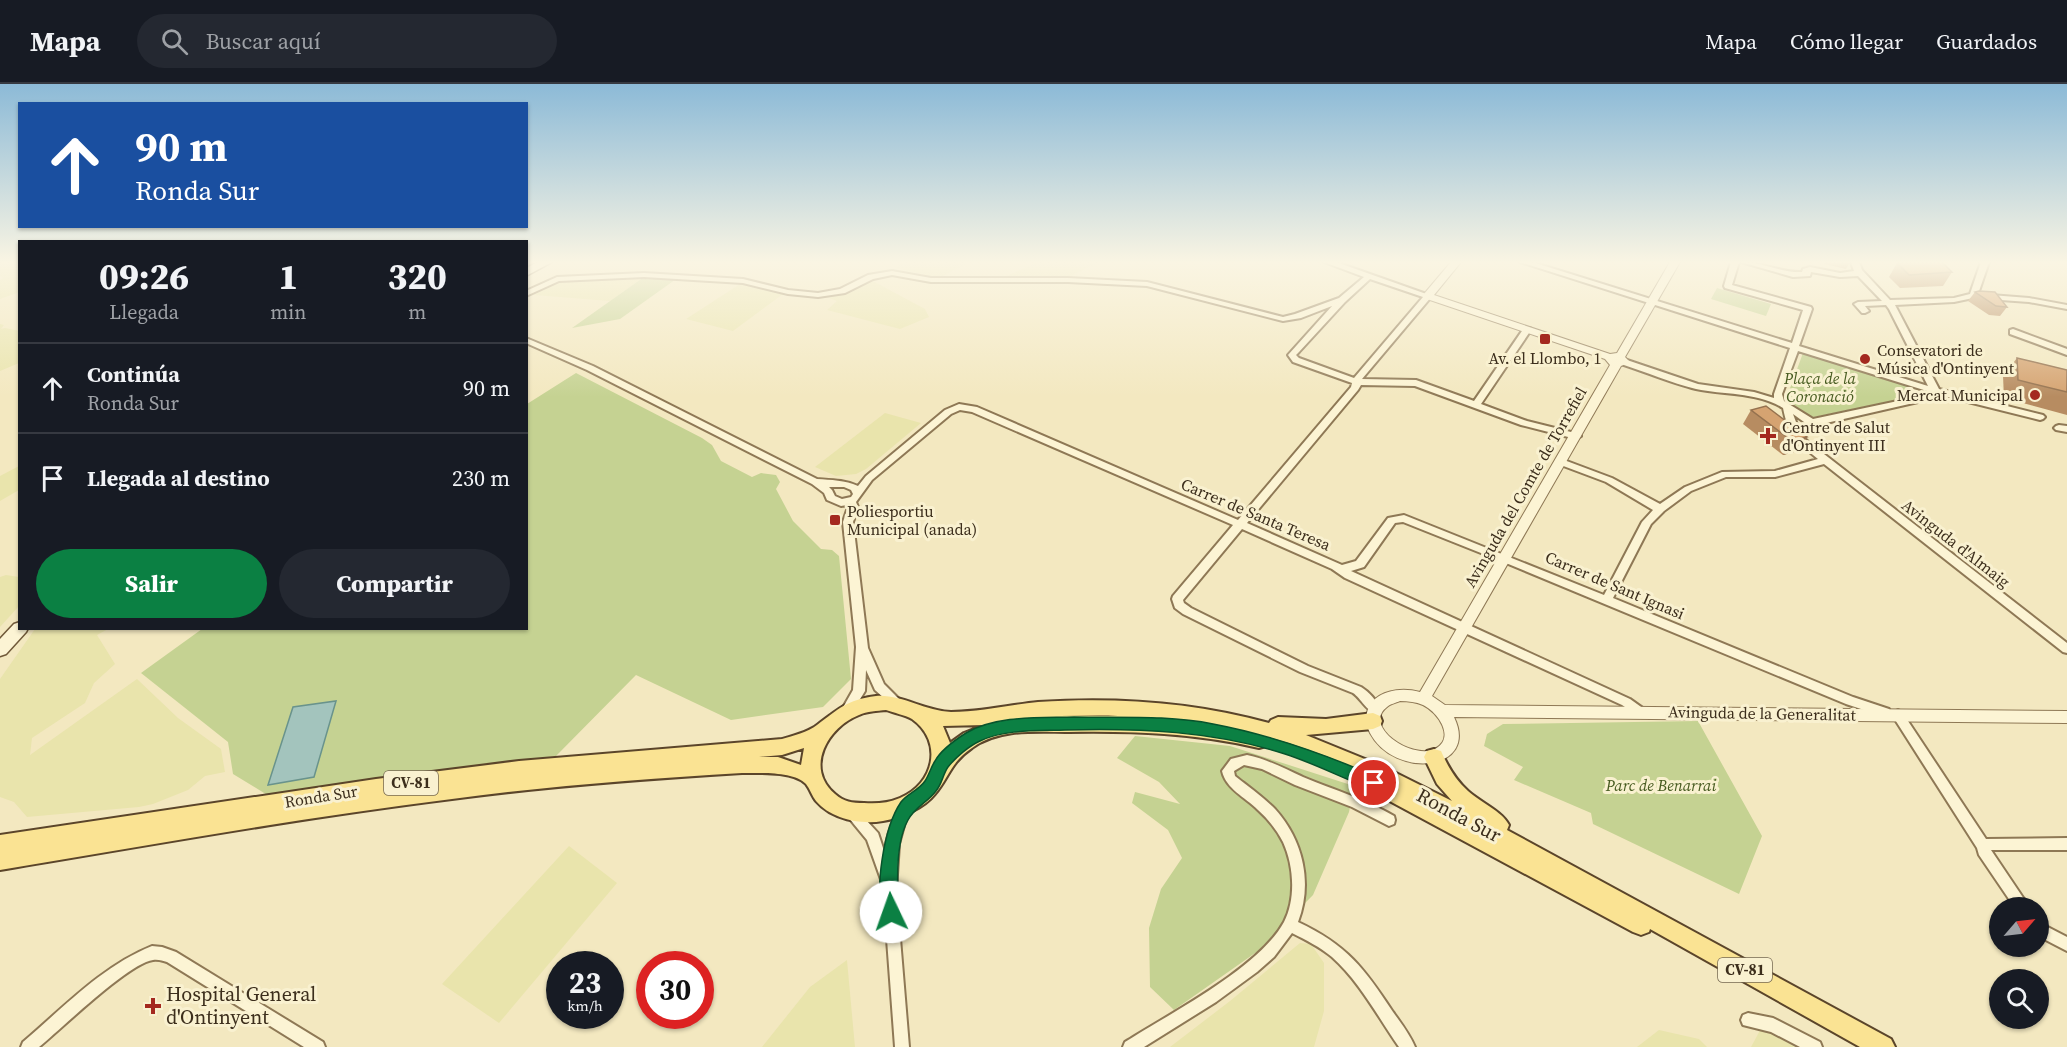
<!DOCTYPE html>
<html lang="es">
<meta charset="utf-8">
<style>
body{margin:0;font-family:"Source Serif 4",serif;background:#242831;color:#f1f3f6;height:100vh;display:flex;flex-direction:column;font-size:22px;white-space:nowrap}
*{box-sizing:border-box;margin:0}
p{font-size:20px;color:#9ea1a6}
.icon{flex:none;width:33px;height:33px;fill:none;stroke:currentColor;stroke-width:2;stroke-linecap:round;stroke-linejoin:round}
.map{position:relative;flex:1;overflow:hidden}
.sheet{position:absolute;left:18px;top:156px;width:510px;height:390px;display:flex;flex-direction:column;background:#171b24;border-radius:0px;box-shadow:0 2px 4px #0004}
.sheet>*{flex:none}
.guide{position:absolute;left:18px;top:18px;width:510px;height:126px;border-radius:0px;box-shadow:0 2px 4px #0004;background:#1a4fa0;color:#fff;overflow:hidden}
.needle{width:39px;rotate:62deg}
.controls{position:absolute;left:1989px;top:813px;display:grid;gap:12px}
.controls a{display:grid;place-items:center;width:60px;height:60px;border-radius:50%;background:#171b24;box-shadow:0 2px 4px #0004;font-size:30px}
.speed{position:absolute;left:546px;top:867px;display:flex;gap:12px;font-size:30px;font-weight:700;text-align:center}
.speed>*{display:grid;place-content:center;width:78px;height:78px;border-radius:50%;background:#171b24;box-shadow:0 2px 4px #0004;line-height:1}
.speed small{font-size:15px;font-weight:400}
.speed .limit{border:9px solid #d22;background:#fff;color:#111}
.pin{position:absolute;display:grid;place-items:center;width:51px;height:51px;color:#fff;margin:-26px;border:3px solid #fff;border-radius:50%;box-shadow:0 2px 6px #0007}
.me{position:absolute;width:66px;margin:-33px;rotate:357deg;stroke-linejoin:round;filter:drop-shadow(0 0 4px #0008)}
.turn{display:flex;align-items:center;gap:21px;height:126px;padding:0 18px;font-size:27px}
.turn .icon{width:78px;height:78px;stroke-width:2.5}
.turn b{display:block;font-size:42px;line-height:51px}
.eta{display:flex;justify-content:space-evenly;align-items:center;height:102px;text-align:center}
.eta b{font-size:36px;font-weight:800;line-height:42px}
.primary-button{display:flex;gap:12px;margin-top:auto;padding:12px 18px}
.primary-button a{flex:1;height:69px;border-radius:36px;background:#0b8043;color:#fff;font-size:24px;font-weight:800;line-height:69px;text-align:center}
.primary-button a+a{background:#242831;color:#f1f3f6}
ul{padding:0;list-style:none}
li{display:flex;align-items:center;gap:18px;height:90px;padding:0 18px;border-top:2px solid #363941}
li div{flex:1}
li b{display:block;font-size:22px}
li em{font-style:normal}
header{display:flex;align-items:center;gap:36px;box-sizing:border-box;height:84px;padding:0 30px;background:#171b24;border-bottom:2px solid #363941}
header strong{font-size:28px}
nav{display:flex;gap:33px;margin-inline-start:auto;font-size:21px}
.search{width:420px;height:54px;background:#242831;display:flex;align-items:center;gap:15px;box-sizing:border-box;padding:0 21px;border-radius:33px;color:#9ea1a6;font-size:22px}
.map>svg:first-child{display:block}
</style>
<header>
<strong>Mapa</strong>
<div class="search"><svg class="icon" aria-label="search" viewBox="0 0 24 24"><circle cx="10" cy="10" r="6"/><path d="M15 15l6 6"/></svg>Buscar aquí</div>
<nav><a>Mapa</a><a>Cómo llegar</a><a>Guardados</a></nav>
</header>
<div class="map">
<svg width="2067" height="963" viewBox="0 0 2067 963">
<rect width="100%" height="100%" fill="#f3e8c0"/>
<g fill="#e9e4ac">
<polygon points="0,178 19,178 20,208 0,215 0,196 3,194 0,192"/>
<polygon points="900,178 969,178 939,194 896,184"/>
<polygon points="1037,178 1099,178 1069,193 1005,193"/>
<polygon points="644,193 610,217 534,211 560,196"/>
<polygon points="871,196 925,225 929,233 900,245 827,226 837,217 829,214 845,209"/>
<polygon points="740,200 783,210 733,247 686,235"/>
<polygon points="0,240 4,241 1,245 5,244 20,247 19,279 0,287"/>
<polygon points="885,329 921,339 866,385 856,390 836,392 815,383"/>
<polygon points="19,382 19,406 0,417 0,392"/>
<polygon points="6,491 19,493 19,522 0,543 0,493"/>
<polygon points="35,545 108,545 97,551 115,580 94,599 85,619 32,654 30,671 137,595 178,634 221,665 225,688 205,692 188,706 153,720 139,723 27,733 14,718 0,713 0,595"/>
<polygon points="569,762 617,799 499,939 442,900"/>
<polygon points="1300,859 1311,860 1324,879 1324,927 1314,963 1170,963 1230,917"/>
<polygon points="847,876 855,963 762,963 810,903"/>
<polygon points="1764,939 1806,963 1751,963"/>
<polygon points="1659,946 1699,955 1707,963 1637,963"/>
</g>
<g fill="#c5d292">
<polygon points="644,193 679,193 620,235 572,244"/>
<polygon points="1717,204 1771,220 1766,232 1711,215"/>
<polygon points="1803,269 1908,302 1915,308 1911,313 1814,333 1808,331 1786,315"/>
<polygon points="576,289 702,354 712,361 721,377 752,393 761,389 776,391 780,398 776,405 793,437 821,465 832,466 839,472 851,595 823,623 731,636 636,591 556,672 269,712 233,690 228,658 141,589 202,545 526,544 527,320"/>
<polygon points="1698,637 1762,752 1739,810 1593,740 1591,729 1514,696 1523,683 1484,662 1487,650 1503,640"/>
<polygon points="1135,652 1230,662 1354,702 1349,728 1313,811 1258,867 1174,926 1150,903 1149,844 1161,805 1182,774 1168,746 1132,719 1135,708 1180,720 1159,698 1117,674"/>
</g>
<polygon fill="#a3c4bd" stroke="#69938c" stroke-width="1.5" points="336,617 314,693 268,701 293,623"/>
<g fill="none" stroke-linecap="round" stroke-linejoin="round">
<defs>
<g id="minor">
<path d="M1324,178H1336L1432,212L1362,295L1416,296L1474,317L1524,244H1530L1531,246L1481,320L1527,337L1579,350L1581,352L1576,355L1521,341L1415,302L1361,301L1358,306L1247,439L1342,481L1356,477L1388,434L1404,431L1604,511L1642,438L1653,426L1606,398L1558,380L1556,378L1558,376H1564L1612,394L1660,420L1685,403L1722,388L1775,387L1818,375C1798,359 1788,351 1783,324C1758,308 1724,311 1696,305C1671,299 1646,288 1621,280L1620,278L1624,275L1698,300L1754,308L1774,314V310L1790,264L1520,178H1532L1792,259L1803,226L1725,204L1724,202L1731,178H1739L1732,201L1811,223L1812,225L1799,262L1928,302L1889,225L1886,221L1865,222L1869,227L1865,229H1862L1854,220L1858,218L1882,217L1858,192L1840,193L1811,188L1810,192L1793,193L1741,178C1762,178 1782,189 1802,188L1803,185L1810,183L1840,189L1854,187L1851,178H1859L1862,186L1890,216L1954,214L1970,210L1981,178H1989L1978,210L2029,214L2067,221V225L2029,218L1973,214L1954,218L1895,221L1939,305L2043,331L2045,333L2043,335L2040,336L1936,310L1918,318L1813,342L1805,341L1804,338L1793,330L1799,346L1806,356L2067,559V569L2063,568L1824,380L1775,393H1726L1691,407L1664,427L1651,440L1613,514L1853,613L1889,625L1891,628L1889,631L1885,633L1846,620L1501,477L1403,438L1395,439L1364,483L1351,487L1630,615L1644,625L1646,628L1644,631L1640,633L1622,621L1345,494L1332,485L1242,445L1183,516L1184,519L1191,524L1308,582L1361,603C1369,608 1376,616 1381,625L1379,628C1368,631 1362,615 1353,609L1300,588L1183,530L1175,524L1172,515L1173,512L1233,441L972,328L960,326L951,330L872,396L856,418L858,423L853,438L868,564L884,600L905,621L903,624L899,626L895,624L875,606L866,586L865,607L851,630L847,632L843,630L841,627L853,606L856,563L843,438L848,423L847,421L841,422L827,416L824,409L812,400L587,286L526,259V254L593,282L817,395C831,396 845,396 858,402L866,392L945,326L959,320L977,323L1238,436L1351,303L1352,299L1293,278L1288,271L1332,222L1301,234L1283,237L1147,202L1068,198H931L892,191L873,195L845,209L818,213L788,210L743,199L644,193L559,197L526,212V207L557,193L644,189L743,195L788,206L818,209L840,205L868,191L892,187L931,194H1068L1147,198L1283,233L1295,230L1339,214L1364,193ZM1370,195L1423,213L1354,294L1299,274L1296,271L1299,268L1345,218ZM1798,267L1927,307L1912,314L1813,335L1784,317L1782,310ZM829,403H844L851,406L853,410L851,413L842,415L835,412L832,406Z"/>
<polygon points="2013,245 2067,265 2067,271 2010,250 2010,246"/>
<polygon points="2059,341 2067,342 2067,348 2056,346 2054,344 2056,342"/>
<polygon points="1898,626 1902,628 1986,755 2067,754 2067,766 1991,766 2030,824 2015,824 1979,771 1977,764 1894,634 1892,631 1894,628"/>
<path d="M1247,671C1267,675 1285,685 1303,693C1334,706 1365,715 1394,732L1395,736L1394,740L1389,742L1352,723L1295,701L1262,685L1244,681L1234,687L1235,692C1249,703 1263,713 1275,725C1303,756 1313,799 1298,838C1347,861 1364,884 1393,928C1401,939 1410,951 1415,963H1399C1378,933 1360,898 1332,873C1320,863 1306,856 1292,849L1274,873L1257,888L1216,918L1144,963H1123L1125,958C1169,930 1259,884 1284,838C1296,815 1294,782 1283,758C1277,746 1268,735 1258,726C1245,713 1226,705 1222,687L1231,675Z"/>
<path d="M908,716L912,717L914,721L905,738L899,760L896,806L909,963H895L883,801L867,756L844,728L845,724L850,722L855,724L878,749L885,770C886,750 894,734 904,717Z"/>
<polygon points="2038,838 2067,853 2067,867 2038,852"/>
<path d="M152,862L162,863L176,868L323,958L325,963H304L167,878C163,877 158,875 153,876C129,879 61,945 39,963H21L23,958C63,924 102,882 152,862Z"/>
<polygon points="1748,929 1773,934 1820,958 1822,963 1800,963 1771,948 1743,941 1741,936 1743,931"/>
</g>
<path id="tertiary" d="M1451,178H1461L1434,211L1610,270L1617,269L1670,178H1680L1625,273L1630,278L1621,282L1432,612L1445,621L2067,627V639L1454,633C1480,687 1395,696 1370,649C1364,637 1365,625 1375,615C1387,605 1405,604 1420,608L1610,281L1605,275L1424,214V210ZM1400,617C1408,617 1416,618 1423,621C1438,628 1456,654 1435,665C1411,676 1362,642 1387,623C1390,620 1396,619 1400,617Z"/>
<g id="secondary">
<polygon points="538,178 552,178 526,192 526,184"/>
<polygon points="20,538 20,544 28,544 26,548 6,570 0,572 0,555 14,540"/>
</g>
<path id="primary" d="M876,612C901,610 925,627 951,628C980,628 1009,621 1038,618C1115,613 1194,618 1269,639L1271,636L1278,633L1326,635L1373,629L1380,632L1382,637L1380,642L1373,645L1306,651L1382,682L1452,717L1437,700L1424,673L1427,667L1434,665L1441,667C1448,683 1455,695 1468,707C1480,718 1502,727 1509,741L1507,746L1891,955L1895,963H1860L1650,845L1649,848L1641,851L1633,848L1371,707L1368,701L1371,695L1334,678L1268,654L1266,662L1259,664C1196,649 1133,647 1068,648C1037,648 999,644 972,664C950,679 950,692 935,710C924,724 901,734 883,737C861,741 831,735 816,717C812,712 810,705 806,700C794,687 759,689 742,689C645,695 548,702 452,715C300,734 150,761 0,786V751L376,695L519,677L782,655C793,652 808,648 817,641C839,625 846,616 876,612ZM886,626C894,629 905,631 912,635C944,658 934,700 900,714C888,719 877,720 864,719C852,719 844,718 835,710C804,684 828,643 859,631C867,627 877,627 886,626ZM1060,632C1079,632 1098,631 1118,632ZM984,641L964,649L950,659L943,642ZM804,664L801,681L778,673H759L782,671Z"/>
</defs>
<use href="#minor" stroke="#8e7855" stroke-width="4"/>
<use href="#tertiary" stroke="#8e7855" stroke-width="2"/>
<use href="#secondary" stroke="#705939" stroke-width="3"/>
<use href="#primary" stroke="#5b452a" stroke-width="4"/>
<use href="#minor" fill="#fcf4d4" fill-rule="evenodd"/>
<use href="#tertiary" fill="#fcf4d4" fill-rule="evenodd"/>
<use href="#secondary" fill="#fcf4d4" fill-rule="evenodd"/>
<use href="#primary" fill="#fae393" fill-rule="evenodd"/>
</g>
<g fill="#b78c61">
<polygon points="1824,178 1850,178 1846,185 1824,180"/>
<polygon points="1897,179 1952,188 1943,202 1900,204 1889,193"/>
<polygon points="1975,208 2007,223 2000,232 1989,231 1968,217"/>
<polygon points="2017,274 2067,286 2067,331 2004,314 2003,292"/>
<polygon points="1751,326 1807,353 1798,367 1783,371 1743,340"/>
</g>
<polygon fill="#95724f" points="1807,353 1798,367 1783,371 1792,357"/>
<g fill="#d5a371" stroke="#95724f" stroke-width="1.5">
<polygon points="1904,178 1942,178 1952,188 1909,191 1897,179"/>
<polygon points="1979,207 1995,208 2007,223 1996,222 1975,208"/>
<polygon points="2017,274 2067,286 2067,308 2018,296"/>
<polygon points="1766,322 1807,353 1792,357 1751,326"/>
</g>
<linearGradient id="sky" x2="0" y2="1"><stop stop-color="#8cbad7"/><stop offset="0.57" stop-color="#faf5e3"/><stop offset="1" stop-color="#faf5e3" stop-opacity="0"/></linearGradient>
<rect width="2067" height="313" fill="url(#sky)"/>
<path fill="#0b8043" stroke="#07532c" stroke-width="1.5" d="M1074,633C1120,634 1168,631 1213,640C1271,651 1325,670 1379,694L1382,699L1379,704L1374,706C1344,695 1316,680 1285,670C1214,647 1139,644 1065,646C1038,647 1005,645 980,657C969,662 956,673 948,683C943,690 942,700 936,707C928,718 915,723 908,736C897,756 897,785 898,807C899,817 901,825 898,834L891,836L885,834C873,807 884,743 901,718C907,710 919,706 925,697C929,691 931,683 935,677C941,666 955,656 966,649C997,631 1040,634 1074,633Z"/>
<g fill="#a4291f" stroke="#f9f1d0" stroke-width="2">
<rect x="1539" y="249" width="12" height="12" rx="3"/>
<circle cx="1865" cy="275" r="6"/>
<circle cx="2035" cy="311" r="6"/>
<path d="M1765 343h6v6h6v6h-6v6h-6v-6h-6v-6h6z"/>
<rect x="829" y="430" width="12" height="12" rx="3"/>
<path d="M150 913h6v6h6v6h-6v6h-6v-6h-6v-6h6z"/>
</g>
<g text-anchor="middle" stroke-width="6" stroke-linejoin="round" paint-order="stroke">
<g fill="#f9f1d0" stroke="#756852" stroke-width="1.5">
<rect x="384" y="687" width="54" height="24" rx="4.5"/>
<rect x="1718" y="874" width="54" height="24" rx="4.5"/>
</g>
<g font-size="15" font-weight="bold" fill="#3c2e1c">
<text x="411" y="704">CV-81</text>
<text x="1745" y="891">CV-81</text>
</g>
<g font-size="16" fill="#3c2e1c" stroke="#f9f1d0" text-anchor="start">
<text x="1877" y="272">Consevatori de<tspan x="1877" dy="18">Música d'Ontinyent</tspan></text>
<text x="1545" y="280" text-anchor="middle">Av. el Llombo, 1</text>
<text x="2023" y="317" text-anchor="end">Mercat Municipal</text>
<text x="1782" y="349">Centre de Salut<tspan x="1782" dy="18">d'Ontinyent III</tspan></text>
<text x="847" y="433">Poliesportiu<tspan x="847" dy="18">Municipal (anada)</tspan></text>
</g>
<g font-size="16" font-style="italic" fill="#475b20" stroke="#f9f1d0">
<text x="1820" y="300">Plaça de la<tspan x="1820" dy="18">Coronació</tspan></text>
<text x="1661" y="707">Parc de Benarrai</text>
</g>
<g font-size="16" fill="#3c2e1c" stroke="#f9f1d0">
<text transform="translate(1525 403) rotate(-60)" y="6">Avinguda del Comte de Torrefiel</text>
<text transform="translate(1256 430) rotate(23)" y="6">Carrer de Santa Teresa</text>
<text transform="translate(1956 459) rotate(38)" y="6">Avinguda d'Almaig</text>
<text transform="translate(1615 501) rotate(23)" y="6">Carrer de Sant Ignasi</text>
<text transform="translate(1762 629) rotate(1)" y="6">Avinguda de la Generalitat</text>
<text transform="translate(321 712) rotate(-9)" y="6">Ronda Sur</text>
</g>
<g font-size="20" fill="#3c2e1c" stroke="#f9f1d0">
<text transform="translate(1459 731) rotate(28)" y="7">Ronda Sur</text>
</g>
<g font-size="20" fill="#3c2e1c" stroke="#f9f1d0" text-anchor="start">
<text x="166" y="917">Hospital General<tspan x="166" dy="23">d'Ontinyent</tspan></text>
</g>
</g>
</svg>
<div class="controls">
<a><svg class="needle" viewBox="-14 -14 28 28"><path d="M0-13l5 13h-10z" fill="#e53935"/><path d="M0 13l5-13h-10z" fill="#9ea1a6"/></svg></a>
<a><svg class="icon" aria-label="search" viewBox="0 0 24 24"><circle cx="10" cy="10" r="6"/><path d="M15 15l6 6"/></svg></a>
</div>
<div class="speed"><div>23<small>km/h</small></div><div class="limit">30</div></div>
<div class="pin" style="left:1374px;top:699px;background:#d93025"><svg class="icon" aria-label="arrive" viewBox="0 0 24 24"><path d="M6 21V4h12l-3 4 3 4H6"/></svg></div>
<svg class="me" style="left:891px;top:828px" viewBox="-20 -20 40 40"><circle r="19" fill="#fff"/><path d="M0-13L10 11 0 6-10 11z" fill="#0b8043"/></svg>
<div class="guide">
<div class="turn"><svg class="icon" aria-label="ahead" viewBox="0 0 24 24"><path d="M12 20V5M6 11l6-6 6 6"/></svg><div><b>90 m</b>Ronda Sur</div></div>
</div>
<section class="sheet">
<div class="eta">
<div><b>09:26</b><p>Llegada</p></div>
<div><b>1</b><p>min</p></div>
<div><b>320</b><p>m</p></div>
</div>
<ul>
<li><svg class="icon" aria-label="ahead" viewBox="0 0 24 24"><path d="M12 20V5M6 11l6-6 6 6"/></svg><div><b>Continúa</b><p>Ronda Sur</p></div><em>90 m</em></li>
<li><svg class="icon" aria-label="arrive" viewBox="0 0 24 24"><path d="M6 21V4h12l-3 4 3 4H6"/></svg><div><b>Llegada al destino</b></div><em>230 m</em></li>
</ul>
<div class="primary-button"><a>Salir</a><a>Compartir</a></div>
</section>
</div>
